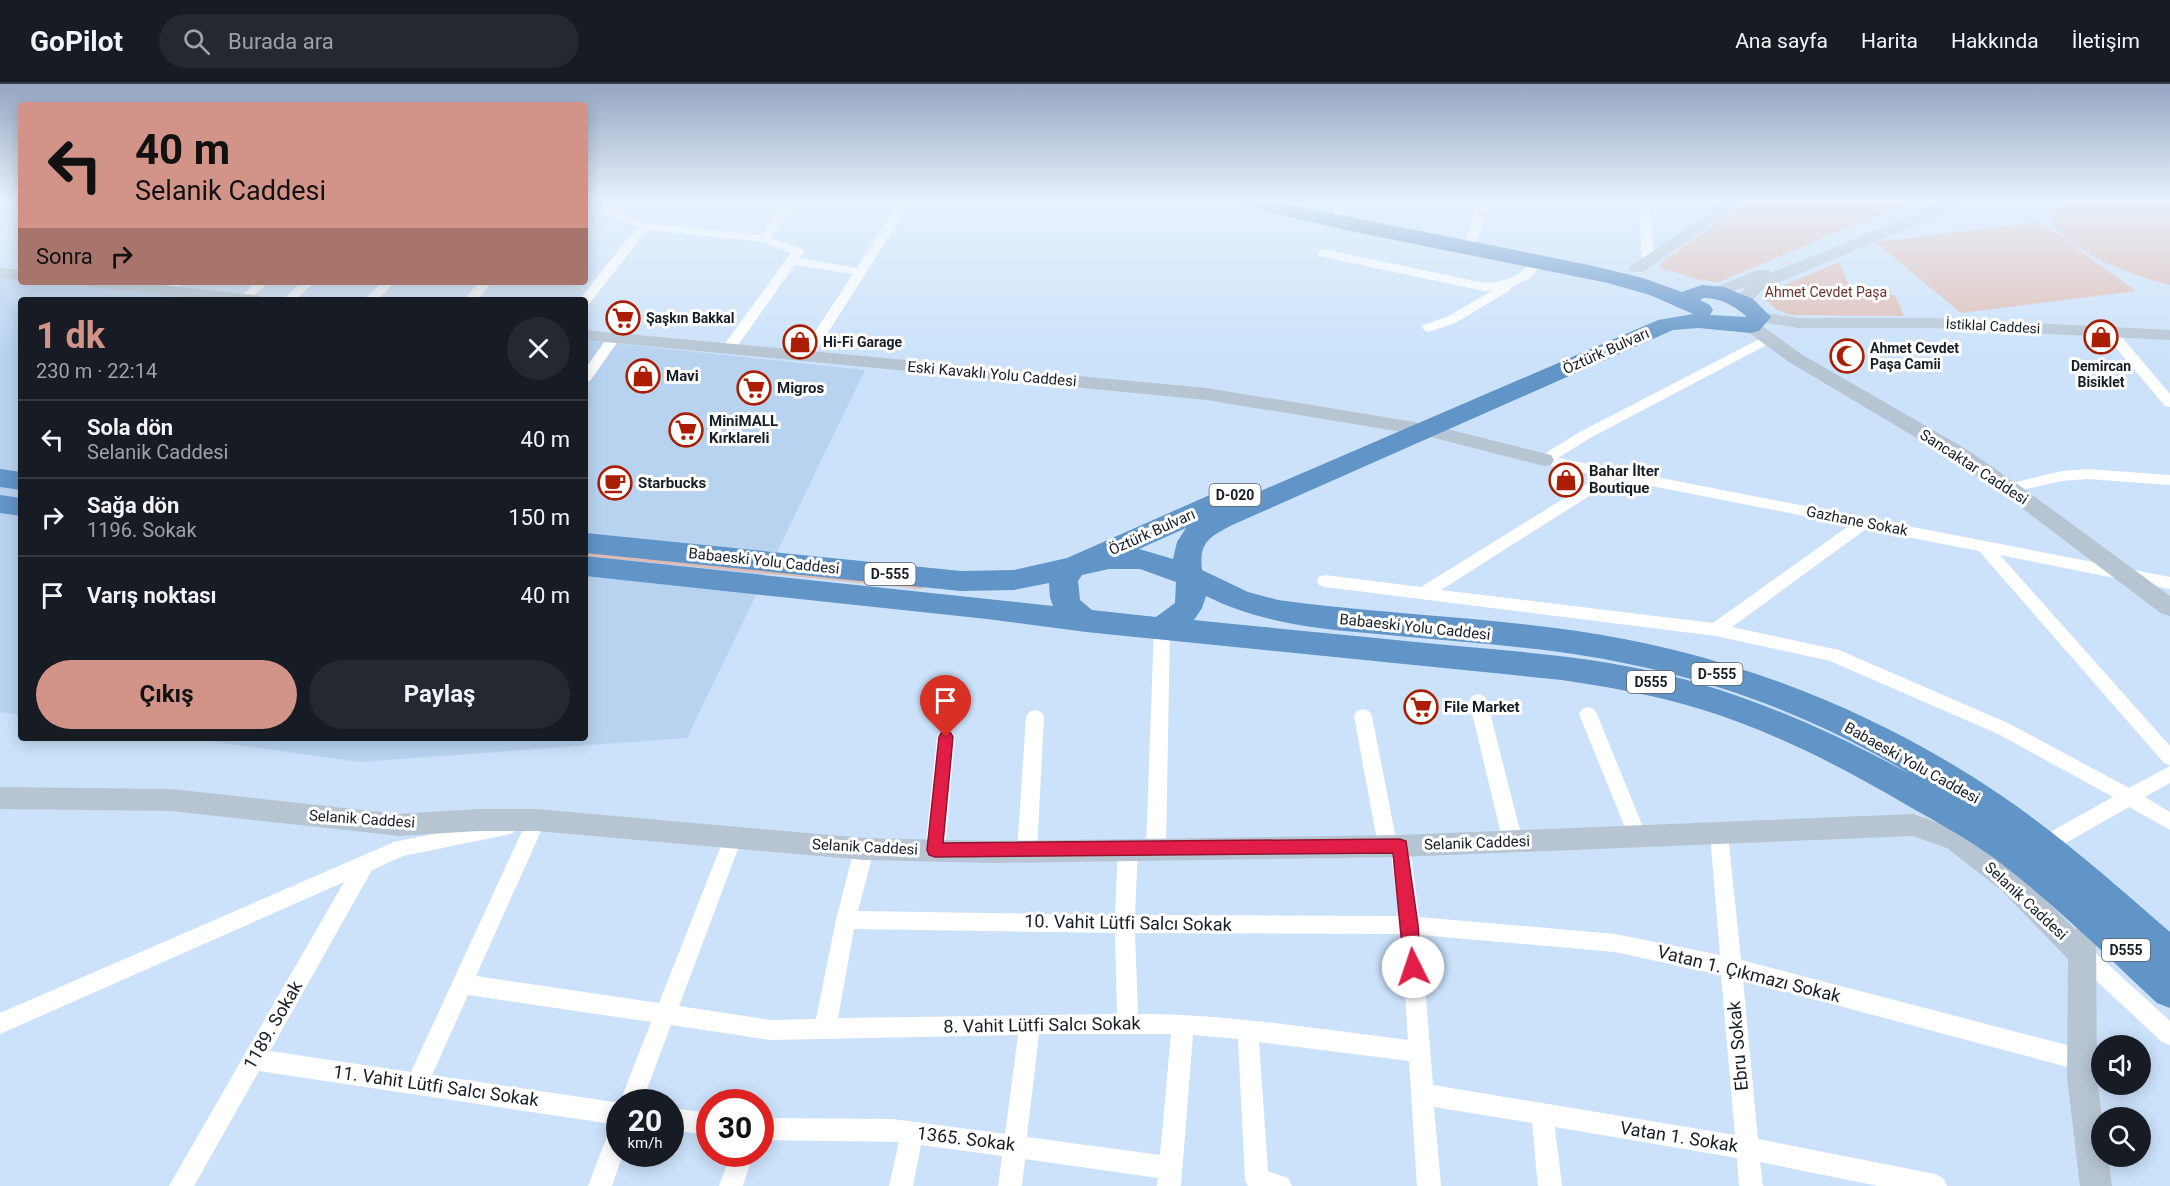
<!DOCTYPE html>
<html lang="tr">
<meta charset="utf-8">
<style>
body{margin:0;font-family:Roboto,sans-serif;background:#242831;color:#f1f3f6;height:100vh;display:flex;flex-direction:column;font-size:22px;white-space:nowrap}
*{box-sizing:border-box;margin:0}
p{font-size:20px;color:#9ea1a6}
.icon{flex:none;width:33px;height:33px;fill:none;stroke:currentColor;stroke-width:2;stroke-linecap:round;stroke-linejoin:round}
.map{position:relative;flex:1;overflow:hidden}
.side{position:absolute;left:18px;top:213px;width:570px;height:444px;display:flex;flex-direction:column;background:#171b24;border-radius:6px;box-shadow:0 3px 15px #0003}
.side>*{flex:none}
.hud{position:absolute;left:18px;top:18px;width:570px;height:183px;border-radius:6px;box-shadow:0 3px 15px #0003;background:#d29389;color:#111;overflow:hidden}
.tools{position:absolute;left:2091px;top:951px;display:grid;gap:12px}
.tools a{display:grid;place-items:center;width:60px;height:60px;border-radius:50%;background:#171b24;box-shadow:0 3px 15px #0003;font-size:30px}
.speed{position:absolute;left:606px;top:1005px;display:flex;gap:12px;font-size:30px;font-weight:700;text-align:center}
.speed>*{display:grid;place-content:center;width:78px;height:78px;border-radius:50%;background:#171b24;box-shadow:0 3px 15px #0003;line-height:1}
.speed small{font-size:15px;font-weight:400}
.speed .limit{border:9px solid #d22;background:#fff;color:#111}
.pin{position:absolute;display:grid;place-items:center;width:51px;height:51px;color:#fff;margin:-62px -26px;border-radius:50% 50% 50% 0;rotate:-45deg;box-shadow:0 0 6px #0007}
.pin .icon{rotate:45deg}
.me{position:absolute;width:66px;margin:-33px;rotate:356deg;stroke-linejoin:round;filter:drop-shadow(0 0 4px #0008)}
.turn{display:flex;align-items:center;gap:21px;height:126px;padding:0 18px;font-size:27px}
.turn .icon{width:78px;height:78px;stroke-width:2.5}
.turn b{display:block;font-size:42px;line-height:51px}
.then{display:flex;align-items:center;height:57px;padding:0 18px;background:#0003;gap:12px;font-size:22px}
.round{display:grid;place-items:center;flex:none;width:63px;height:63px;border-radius:32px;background:#242831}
.summary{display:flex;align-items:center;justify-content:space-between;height:102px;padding:0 18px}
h1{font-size:36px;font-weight:700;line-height:45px;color:#d29389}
.button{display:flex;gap:12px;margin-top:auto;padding:12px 18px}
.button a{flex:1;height:69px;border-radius:36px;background:#d29389;color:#111;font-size:24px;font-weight:700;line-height:69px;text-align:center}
.button a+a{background:#242831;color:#f1f3f6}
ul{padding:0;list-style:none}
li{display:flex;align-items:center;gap:18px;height:78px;padding:0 18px;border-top:2px solid #363941}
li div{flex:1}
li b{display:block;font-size:22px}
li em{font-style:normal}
header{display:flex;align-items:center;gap:36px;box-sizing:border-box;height:84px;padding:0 30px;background:#171b24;border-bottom:2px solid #363941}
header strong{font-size:28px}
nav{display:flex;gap:33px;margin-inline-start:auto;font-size:21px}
.search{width:420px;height:54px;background:#242831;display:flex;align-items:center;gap:15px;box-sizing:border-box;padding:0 21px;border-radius:33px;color:#9ea1a6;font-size:22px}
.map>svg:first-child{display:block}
</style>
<header>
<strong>GoPilot</strong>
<div class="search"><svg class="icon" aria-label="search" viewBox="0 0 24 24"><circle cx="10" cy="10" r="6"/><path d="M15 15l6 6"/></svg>Burada ara</div>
<nav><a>Ana sayfa</a><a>Harita</a><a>Hakkında</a><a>İletişim</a></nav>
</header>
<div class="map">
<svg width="2170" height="1102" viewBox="0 0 2170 1102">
<rect width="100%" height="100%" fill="#cbe2fa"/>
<g fill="#b8d3f0">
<polygon points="0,190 21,192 21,198 89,198 253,216 21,216 21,631 0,628"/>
<polygon points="585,256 865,286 687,654 359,678 189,654 585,654"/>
</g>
<g fill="#dfbcb4">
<polygon points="1755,118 1908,118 1719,198 1696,195 1661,184 1659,180 1726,133"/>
<path d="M2073,118H2170V201C2139,194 2065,167 2051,137L2054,129Z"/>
<polygon points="2040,138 2136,207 1961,229 1875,158"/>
<polygon points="1839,178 1852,208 1895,211 1904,232 1790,231 1776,225 1761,211"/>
<polygon points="585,466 929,500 922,505 585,472"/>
</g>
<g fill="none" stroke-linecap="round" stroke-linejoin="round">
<g fill="#fff" fill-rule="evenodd">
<polygon points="785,118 797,118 771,154 802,165 804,168 799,174 857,184 899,118 911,118 811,275 801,275 799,272 853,190 795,181 733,268 723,268 721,265 791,169 762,158 647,146 589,220 585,221 585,216 579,216 637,143 589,125 589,121 597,121 646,139 761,151"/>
<polygon points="1339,118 1351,118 1341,134 1333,134 1331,132"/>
<polygon points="1477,118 1489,118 1477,158 1471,162 1465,158"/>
<polygon points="1638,118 1650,118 1654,178 1648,182 1642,178"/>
<path d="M1323,165L1484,199C1507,198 1519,193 1534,175H1542L1544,178L1530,194L1511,203L1509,207L1455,239L1428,248L1422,244L1423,241L1447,233L1493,206L1484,207L1319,172L1317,169Z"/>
<polygon points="171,198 185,198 172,209 164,209 162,206"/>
<polygon points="256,198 269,198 249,216 237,216"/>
<polygon points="302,198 315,198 295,216 282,216"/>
<polygon points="382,198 395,198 377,216 364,216"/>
<polygon points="479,198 492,198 477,216 464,216"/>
<polygon points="2110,244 2115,245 2170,310 2170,323 2165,322 2105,251 2104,248 2105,245"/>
<polygon points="615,249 621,253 590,297 585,298 585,285 610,250"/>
<path d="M1769,250L1775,254L1774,257L1590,354L1558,374L2170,493V505L2000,471L2170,662V681L2164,679L1979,467L1866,445L1732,543L1839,566L2010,640L2129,704L2170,682V699L2145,713L2170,728V746L2129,723L2050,768L2043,770L2036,768L2033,762L2036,756L2113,713L1998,650L1830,577L1716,552L1325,503L1319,501L1317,497L1319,493L1325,491L1421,503L1600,392L1539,379L1537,376L1539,373L1580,348ZM1616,395L1850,441L1713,539L1441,506Z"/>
<polygon points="2087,385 2170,391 2170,401 2087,395 2062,397 2009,409 2002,404 2004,401 2062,387"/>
<polygon points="1162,537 1168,539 1170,543 1166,764 1163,770 1156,772 1149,770 1146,764 1154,543 1156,539"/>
<polygon points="1478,610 1484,612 1487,617 1523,758 1520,764 1513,766 1506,764 1503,758 1469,617 1472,612"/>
<polygon points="1588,623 1594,625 1597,630 1647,753 1645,759 1638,761 1631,759 1629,753 1579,630 1582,625"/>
<path d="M1363,625L1369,627L1372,632L1396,755L1407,756L1410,762L1419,833L1615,850L1720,871L1710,750L1712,744L1719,742L1726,744L1728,750L1741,876L2082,965L2090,968L2093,976L2090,984L2082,987L1743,896L1758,1055L1935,1090L1943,1094L1947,1102H1878L1760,1078L1763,1102H1739L1737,1074L1555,1043L1562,1102H1538L1532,1039L1434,1023L1441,1102H1417L1409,977L1259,958L1268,1087L1288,1094L1292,1102H1248L1245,1096L1238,955L1193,951L1181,1102H1157L1158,1094L1025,1075L1022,1102H998L1002,1072L921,1061L913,1102H889L899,1058L760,1056V1034L893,1035L1005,1050L1018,951L771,956L671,941L642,1018H620L651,938L468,911L432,991L620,1019V1070H623L612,1102H588L612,1040L259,987L194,1102H169L344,798L0,950V929L394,758L506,735L513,737L515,743L513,749L506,751L403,772L372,786L270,967L411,988L530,730L537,728L544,730L546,736L476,892L659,919L724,754L726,748L733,746L740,748L742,754L679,922L771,936L816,935L836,836L854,765L857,759L864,757L871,759L874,765L858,827L1115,831L1118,764L1121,758L1128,756L1135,758L1138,764L1135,831L1399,832L1391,769L1381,768L1378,762L1354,632L1357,627ZM854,845L1115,849L1117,930L838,934ZM1135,849L1401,850L1408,956C1318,945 1229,930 1138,930ZM1421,851L1615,868L1721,891L1735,1051L1433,1001ZM1039,950H1171L1160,1071L1027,1053Z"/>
<polygon points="1035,626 1041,628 1044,633 1037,767 1034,773 1027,775 1020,773 1017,767 1026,633 1029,628"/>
<polygon points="946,646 952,648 955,653 945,767 942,773 935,775 928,773 925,767 937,653 940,648"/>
<polygon points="2081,860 2088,862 2170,937 2170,961 2162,958 2074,876 2071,869 2074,862"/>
<polygon points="670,1024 710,1029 710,1051 670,1046"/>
<polygon points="731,1070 753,1070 743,1102 719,1102"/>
</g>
<g fill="#b7c5d3" fill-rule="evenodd">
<polygon points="1725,118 1743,118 1643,188 1631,188 1629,185 1631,182"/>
<polygon points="1945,118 1966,118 1963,121 1763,205 1747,222 1735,222 1733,218 1747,202 1719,213 1711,208 1713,204 1757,186 1769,186 1771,189"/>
<polygon points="0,184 21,186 21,196 0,194"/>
<polygon points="82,198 136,198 254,211 260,212 262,216 208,216 90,203"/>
<polygon points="1760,228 1799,234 1931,234 2170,246 2170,256 1931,244 1799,244 1754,237 1751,233 1754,229"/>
<polygon points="1751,237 1757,238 1801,270 1966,365 2016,399 2170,512 2170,532 2162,530 2002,409 1952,375 1789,278 1745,246 1742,242 1745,238"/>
<polygon points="585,246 1207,304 1427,340 1551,371 1554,376 1551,381 1544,382 1427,352 1207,316 585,256"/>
<polygon points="0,703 171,705 399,730 478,725 537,725 864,754 992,757 1400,751 1913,730 1965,748 2019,790 2075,845 2082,842 2092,846 2096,855 2097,994 2102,1034 2102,1072 2108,1072 2112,1102 2080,1102 2067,994 2068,875 2001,806 1947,764 1913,752 1400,773 992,779 864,776 537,747 478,747 399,752 171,727 0,725"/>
</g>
<g fill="#6194c7" fill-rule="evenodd">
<path d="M1240,118H1275L1589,181L1643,194L1682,208L1702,201L1724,203L1753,215L1771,233L1759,247L1751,249L1698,244L1673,246L1230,442C1208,454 1199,459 1202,486L1248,508L1278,516C1393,532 1510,533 1624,555C1759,581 1889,635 2002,712C2062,753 2116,801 2170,848V924L2157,919C2104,869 2052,818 1994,774C1966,754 1935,737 1905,720C1840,682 1772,647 1700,625C1655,611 1608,603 1562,596L1086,548L987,535L585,492V472L1053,522L1050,513L1049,499L1014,506L961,507L585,469V449L961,487L1014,486L1067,474L1212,410L1222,408L1232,410L1235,418L1658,236L1693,230L1650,211L1608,199L1350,147L1243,122ZM1704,214C1721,214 1735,222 1747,233L1710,231L1713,226L1710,221L1700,216ZM1186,444L1177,458L1173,475L1139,465ZM1109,485H1140L1176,498L1175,519L1156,533L1092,526L1080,516L1078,497L1082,491ZM1206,512C1260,539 1318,545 1378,550C1430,555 1483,559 1536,565C1673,581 1794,620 1912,691C1831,647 1746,609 1655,588C1590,573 1523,568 1457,562C1369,553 1281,545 1194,536L1202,524Z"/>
<polygon points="0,385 21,388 21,406 0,403"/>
<polygon points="0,411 21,414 21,432 0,429"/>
</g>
</g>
<linearGradient id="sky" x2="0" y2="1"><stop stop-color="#96a6c2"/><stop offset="0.43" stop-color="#e8f2fd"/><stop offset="1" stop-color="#e8f2fd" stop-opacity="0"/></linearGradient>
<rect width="2170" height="272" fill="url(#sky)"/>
<polygon fill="#e11d48" stroke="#92132f" stroke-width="1.5" points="946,647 951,649 953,653 943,759 1400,755 1406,757 1418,841 1421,883 1419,889 1413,891 1407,889 1404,883 1393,769 935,773 929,771 927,766 939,653 941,649"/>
<defs>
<symbol id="supermarket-ring" viewBox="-11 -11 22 22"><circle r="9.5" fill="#fff" stroke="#ac1e03" stroke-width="1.5"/><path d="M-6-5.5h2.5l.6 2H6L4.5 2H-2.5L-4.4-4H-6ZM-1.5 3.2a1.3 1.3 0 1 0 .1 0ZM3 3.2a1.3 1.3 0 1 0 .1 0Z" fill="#ac1e03"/></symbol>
<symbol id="shop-ring" viewBox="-11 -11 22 22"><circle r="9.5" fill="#fff" stroke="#ac1e03" stroke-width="1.5"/><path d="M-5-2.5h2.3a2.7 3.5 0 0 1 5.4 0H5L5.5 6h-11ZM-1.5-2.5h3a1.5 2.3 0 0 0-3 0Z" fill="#ac1e03"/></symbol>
<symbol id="mosque-ring" viewBox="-11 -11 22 22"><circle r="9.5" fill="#fff" stroke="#ac1e03" stroke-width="1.5"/><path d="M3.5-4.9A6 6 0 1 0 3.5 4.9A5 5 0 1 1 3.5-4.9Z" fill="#ac1e03"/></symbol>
<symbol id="cafe-ring" viewBox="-11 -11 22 22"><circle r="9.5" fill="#fff" stroke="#ac1e03" stroke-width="1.5"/><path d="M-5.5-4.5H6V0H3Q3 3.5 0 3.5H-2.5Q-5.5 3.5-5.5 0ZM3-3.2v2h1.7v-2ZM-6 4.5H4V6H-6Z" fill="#ac1e03"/></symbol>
</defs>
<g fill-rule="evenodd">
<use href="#supermarket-ring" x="604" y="215" width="38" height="38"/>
<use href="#shop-ring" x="2082" y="234" width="38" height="38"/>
<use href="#shop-ring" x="781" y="239" width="38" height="38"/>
<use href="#mosque-ring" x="1828" y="253" width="38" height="38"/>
<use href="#shop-ring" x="624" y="273" width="38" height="38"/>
<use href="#supermarket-ring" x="735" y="285" width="38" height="38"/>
<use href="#supermarket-ring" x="667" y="327" width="38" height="38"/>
<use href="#shop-ring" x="1547" y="377" width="38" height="38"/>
<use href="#cafe-ring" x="596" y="380" width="38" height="38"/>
<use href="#supermarket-ring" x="1402" y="604" width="38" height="38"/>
</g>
<g text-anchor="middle" stroke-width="6" stroke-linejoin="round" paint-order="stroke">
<g font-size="14" fill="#6a3228" stroke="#fff">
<text x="1826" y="213">Ahmet Cevdet Paşa</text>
</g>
<g font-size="14" font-weight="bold" fill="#161e27" stroke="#fff" text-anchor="start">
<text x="646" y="239">Şaşkın Bakkal</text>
<text x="823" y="263">Hi-Fi Garage</text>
<text x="1870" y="269">Ahmet Cevdet<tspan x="1870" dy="16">Paşa Camii</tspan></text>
<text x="2101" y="287" text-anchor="middle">Demircan<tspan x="2101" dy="16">Bisiklet</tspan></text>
</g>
<g font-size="14" fill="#161e27" stroke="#fff">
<text transform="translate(1993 242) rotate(3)" y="5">İstiklal Caddesi</text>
</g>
<g fill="#fff" stroke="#5c6268" stroke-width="1.5">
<rect x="1209.5" y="400" width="51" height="22" rx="4.5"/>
<rect x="864.5" y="479" width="51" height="22" rx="4.5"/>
<rect x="1691.5" y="579" width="51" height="22" rx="4.5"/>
<rect x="1627" y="587" width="48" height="22" rx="4.5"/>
<rect x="2102" y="855" width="48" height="22" rx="4.5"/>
</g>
<g font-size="14" font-weight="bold" fill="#161e27">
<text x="1235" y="416">D-020</text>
<text x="890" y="495">D-555</text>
<text x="1717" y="595">D-555</text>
<text x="1651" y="603">D555</text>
<text x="2126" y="871">D555</text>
</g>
<g font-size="15" fill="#161e27" stroke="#fff">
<text transform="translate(1606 267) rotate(-24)" y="5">Öztürk Bulvarı</text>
<text transform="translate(992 290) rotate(5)" y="5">Eski Kavaklı Yolu Caddesi</text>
<text transform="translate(1974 383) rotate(33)" y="5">Sancaktar Caddesi</text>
<text transform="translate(1857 437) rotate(11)" y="5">Gazhane Sokak</text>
<text transform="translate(1152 448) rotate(-24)" y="5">Öztürk Bulvarı</text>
<text transform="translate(764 477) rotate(6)" y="5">Babaeski Yolu Caddesi</text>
<text transform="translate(1415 543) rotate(6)" y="5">Babaeski Yolu Caddesi</text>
<text transform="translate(1912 679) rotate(29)" y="5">Babaeski Yolu Caddesi</text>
<text transform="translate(362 735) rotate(4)" y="5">Selanik Caddesi</text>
<text transform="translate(1477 759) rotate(-2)" y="5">Selanik Caddesi</text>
<text transform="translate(865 763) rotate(3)" y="5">Selanik Caddesi</text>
<text transform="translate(2026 817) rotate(43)" y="5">Selanik Caddesi</text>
</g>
<g font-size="15" font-weight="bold" fill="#161e27" stroke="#fff" text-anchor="start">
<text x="666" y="297">Mavi</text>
<text x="777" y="309">Migros</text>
<text x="709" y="342">MiniMALL<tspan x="709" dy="17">Kırklareli</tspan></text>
<text x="1589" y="392">Bahar İlter<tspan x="1589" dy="17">Boutique</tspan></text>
<text x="638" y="404">Starbucks</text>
<text x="1444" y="628">File Market</text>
</g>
<g font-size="18" fill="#161e27" stroke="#fff">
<text transform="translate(1128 839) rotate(1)" y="6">10. Vahit Lütfi Salcı Sokak</text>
<text transform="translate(1749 890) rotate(14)" y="6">Vatan 1. Çıkmazı Sokak</text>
<text transform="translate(273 941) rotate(-60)" y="6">1189. Sokak</text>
<text transform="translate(1042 941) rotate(-1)" y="6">8. Vahit Lütfi Salcı Sokak</text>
<text transform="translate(1738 962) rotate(-95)" y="6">Ebru Sokak</text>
<text transform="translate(436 1002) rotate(8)" y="6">11. Vahit Lütfi Salcı Sokak</text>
<text transform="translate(1679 1053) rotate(9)" y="6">Vatan 1. Sokak</text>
<text transform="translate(966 1055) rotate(7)" y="6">1365. Sokak</text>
</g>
</g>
</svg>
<div class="tools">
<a><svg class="icon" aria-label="sound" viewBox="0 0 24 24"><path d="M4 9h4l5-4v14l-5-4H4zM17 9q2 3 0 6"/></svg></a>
<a><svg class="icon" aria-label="search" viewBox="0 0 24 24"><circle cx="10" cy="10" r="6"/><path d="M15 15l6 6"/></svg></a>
</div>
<div class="speed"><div>20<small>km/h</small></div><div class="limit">30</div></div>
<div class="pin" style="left:946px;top:653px;background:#d93025"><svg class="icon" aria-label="arrive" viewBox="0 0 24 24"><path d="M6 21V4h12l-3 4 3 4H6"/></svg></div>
<svg class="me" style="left:1413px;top:883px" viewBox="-20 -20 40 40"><circle r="19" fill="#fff"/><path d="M0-13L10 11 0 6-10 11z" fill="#e11d48"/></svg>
<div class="hud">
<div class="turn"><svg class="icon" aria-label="left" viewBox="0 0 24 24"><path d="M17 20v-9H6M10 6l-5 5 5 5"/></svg><div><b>40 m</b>Selanik Caddesi</div></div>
<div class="then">Sonra<svg class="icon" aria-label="right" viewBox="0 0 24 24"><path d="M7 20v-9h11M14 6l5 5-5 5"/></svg></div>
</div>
<section class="side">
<div class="summary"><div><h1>1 dk</h1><p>230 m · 22:14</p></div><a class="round"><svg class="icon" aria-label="close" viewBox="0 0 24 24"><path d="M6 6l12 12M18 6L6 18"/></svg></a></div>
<ul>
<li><svg class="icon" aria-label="left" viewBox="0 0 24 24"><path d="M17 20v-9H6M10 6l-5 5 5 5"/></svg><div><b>Sola dön</b><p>Selanik Caddesi</p></div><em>40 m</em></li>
<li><svg class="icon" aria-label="right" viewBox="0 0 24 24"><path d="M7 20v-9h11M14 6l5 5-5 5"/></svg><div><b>Sağa dön</b><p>1196. Sokak</p></div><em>150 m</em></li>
<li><svg class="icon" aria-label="arrive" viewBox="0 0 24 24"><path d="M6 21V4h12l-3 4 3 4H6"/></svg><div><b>Varış noktası</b></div><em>40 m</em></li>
</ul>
<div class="button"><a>Çıkış</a><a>Paylaş</a></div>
</section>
</div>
